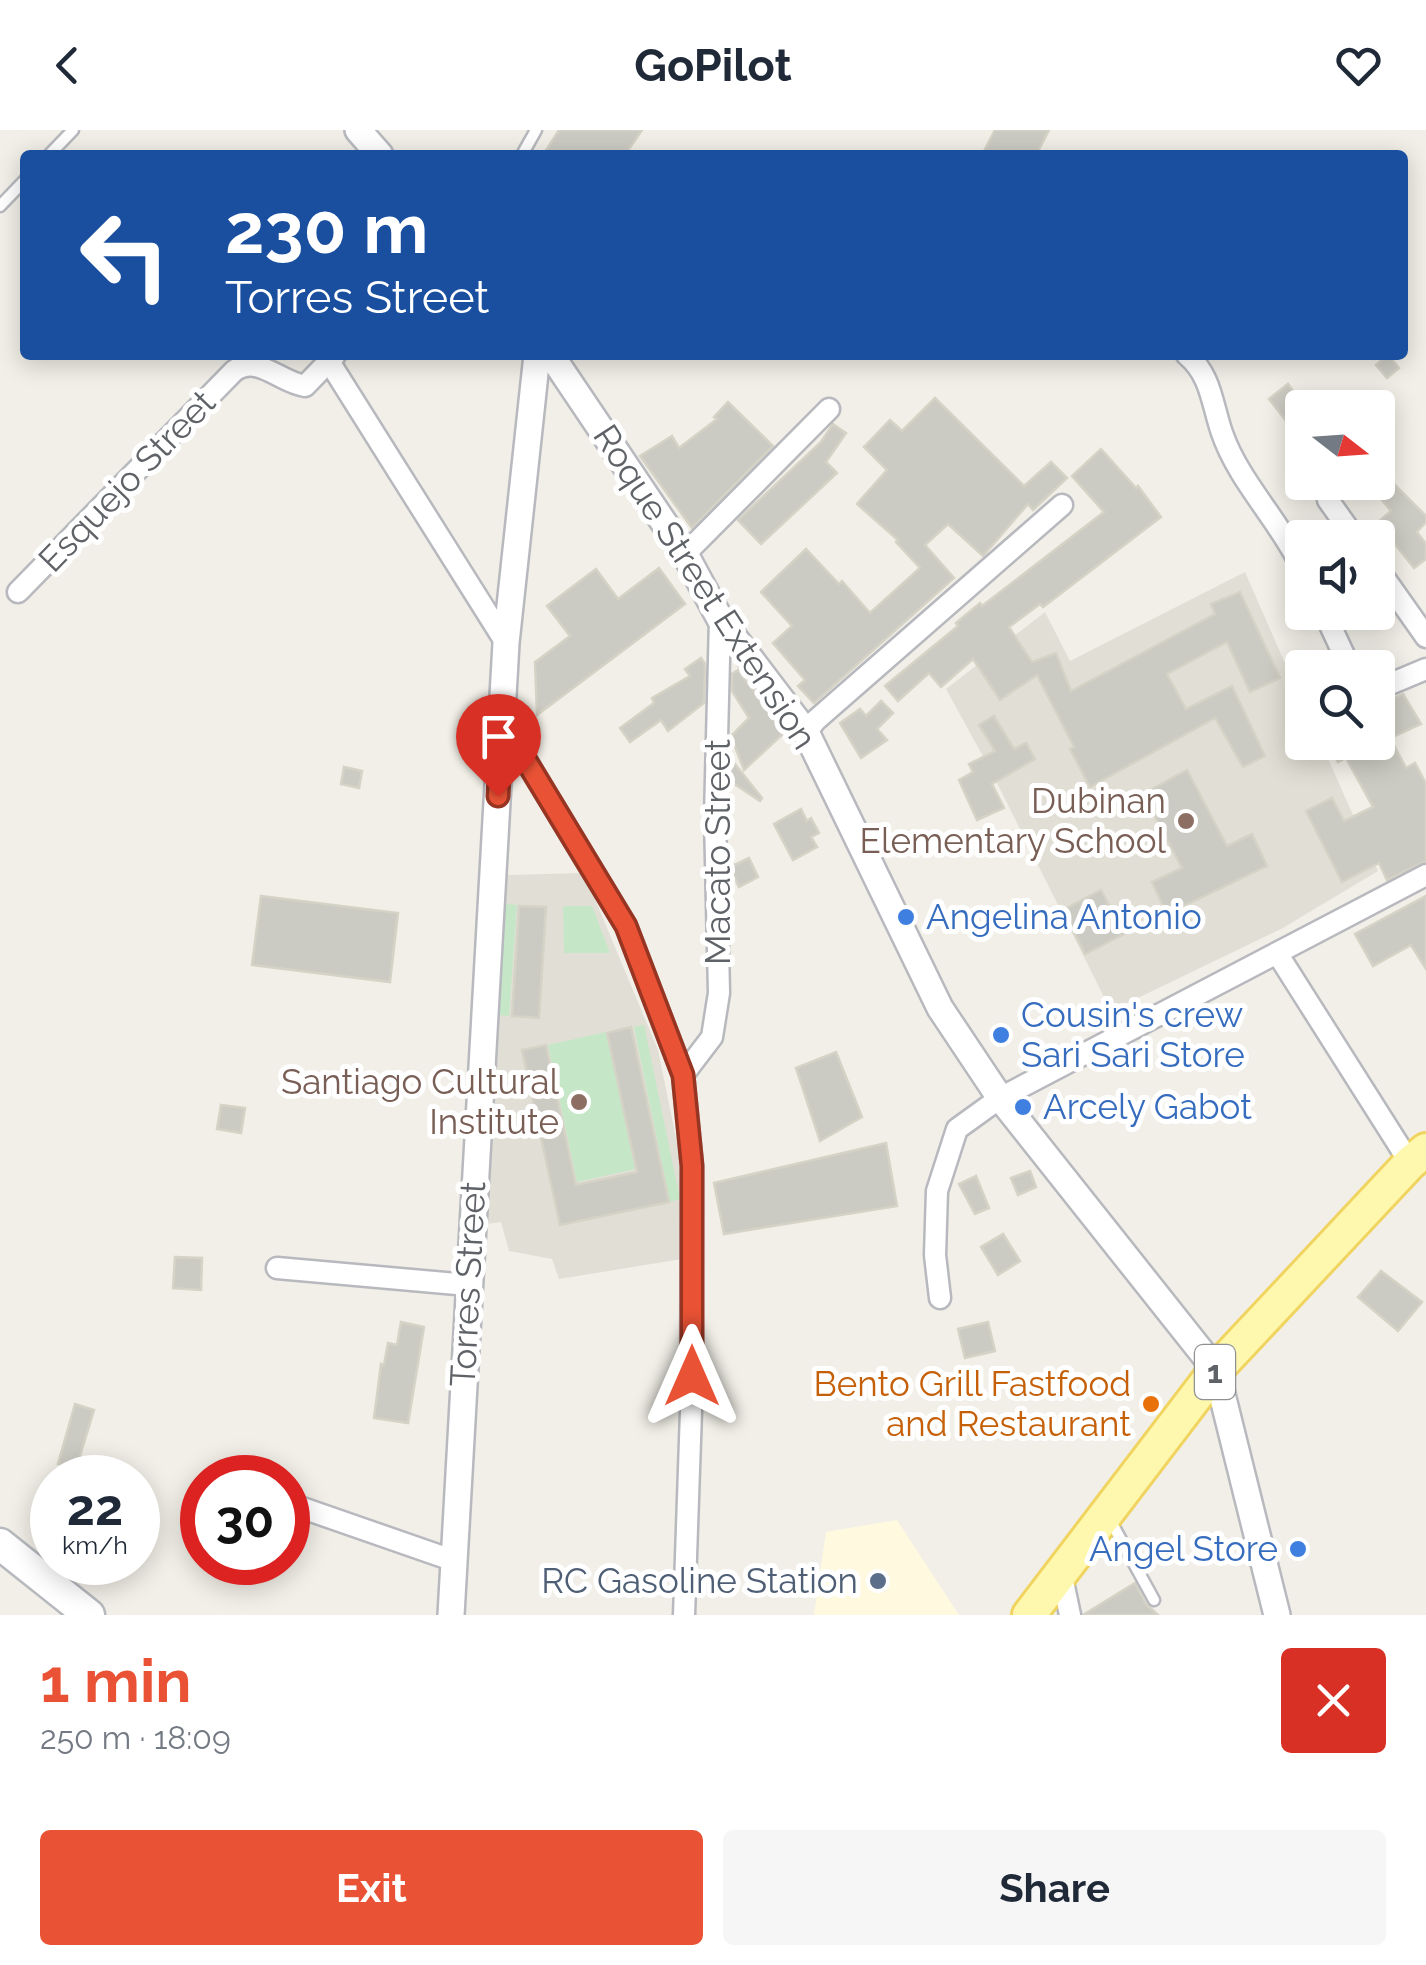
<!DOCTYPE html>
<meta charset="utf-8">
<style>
body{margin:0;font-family:Raleway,sans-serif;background:#f6f6f7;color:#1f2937;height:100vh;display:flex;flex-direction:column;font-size:38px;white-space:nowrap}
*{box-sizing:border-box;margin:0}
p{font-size:32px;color:#747a83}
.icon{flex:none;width:55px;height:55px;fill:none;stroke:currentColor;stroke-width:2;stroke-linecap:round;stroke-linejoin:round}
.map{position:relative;height:1485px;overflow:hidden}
.sheet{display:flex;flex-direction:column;background:#fff;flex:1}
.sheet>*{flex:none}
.guide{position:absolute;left:20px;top:20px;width:1388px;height:210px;border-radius:10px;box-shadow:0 5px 25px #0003;background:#1a4fa0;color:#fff;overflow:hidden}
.needle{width:65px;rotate:107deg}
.tools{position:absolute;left:1285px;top:260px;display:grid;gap:20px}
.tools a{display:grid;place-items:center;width:110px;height:110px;border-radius:10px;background:#fff;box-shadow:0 5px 25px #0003;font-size:50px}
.speed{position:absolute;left:30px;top:1325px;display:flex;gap:20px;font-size:50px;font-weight:700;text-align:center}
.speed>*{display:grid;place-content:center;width:130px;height:130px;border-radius:50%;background:#fff;box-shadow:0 5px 25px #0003;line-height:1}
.speed small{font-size:25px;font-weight:400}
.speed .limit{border:15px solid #d22;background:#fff;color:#111}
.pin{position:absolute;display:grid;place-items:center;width:85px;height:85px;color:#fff;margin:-102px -42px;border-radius:50% 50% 50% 0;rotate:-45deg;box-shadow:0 0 10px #0007}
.pin .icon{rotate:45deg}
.me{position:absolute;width:110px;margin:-55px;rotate:0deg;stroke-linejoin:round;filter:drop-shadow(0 0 8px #0008)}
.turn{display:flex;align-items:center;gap:35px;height:210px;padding:0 40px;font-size:45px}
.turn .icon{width:130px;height:130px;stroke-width:2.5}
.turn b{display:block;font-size:70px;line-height:85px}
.round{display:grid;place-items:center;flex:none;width:105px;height:105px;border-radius:10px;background:#f6f6f7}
.overview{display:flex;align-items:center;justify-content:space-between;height:170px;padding:0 40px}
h1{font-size:60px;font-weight:700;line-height:75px;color:#e95235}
.primary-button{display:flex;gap:20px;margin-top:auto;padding:20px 40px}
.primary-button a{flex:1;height:115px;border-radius:10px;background:#e95235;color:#fff;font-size:40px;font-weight:700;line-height:115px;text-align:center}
.primary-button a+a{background:#f6f6f7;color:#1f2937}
header{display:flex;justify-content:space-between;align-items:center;height:130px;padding:0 40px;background:#fff;font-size:45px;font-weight:700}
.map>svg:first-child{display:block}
</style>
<header><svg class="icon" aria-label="back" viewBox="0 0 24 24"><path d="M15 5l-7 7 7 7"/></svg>GoPilot<svg class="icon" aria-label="heart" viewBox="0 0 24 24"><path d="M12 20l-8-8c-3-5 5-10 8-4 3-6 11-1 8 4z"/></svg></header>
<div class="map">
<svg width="1426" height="1485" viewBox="0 0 1426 1485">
<rect width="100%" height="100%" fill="#f1efe7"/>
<polygon fill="#fef9df" points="897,1390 959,1485 814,1485 826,1402"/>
<g fill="#e1dfd5">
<polygon points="1245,442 1302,572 1302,612 1321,613 1378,741 1281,799 1111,881 991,641 946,559 1045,482 1070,531"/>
<polygon points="584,743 658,920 679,1023 682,1129 559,1149 552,1129 509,1121 501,1092 480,1095 505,745"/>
</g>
<g fill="#c5e7c7">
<polygon points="504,774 517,775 509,886 497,885"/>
<polygon points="563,776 592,776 610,823 564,823"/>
<polygon points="644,895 680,1069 670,1072 634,897"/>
<polygon points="606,902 635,1039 577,1052 548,915"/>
</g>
<g fill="#cccbc3" stroke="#d5d2c6" stroke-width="2.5">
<polygon points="559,0 642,0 625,25 543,25"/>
<polygon points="995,0 1049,0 1036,25 982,25"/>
<polygon points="1388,225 1399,238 1387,248 1376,235"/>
<polygon points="1288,254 1302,273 1302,286 1290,296 1269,269"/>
<polygon points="935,268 1024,356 1051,332 1067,348 1033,380 1028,374 983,426 948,394 925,415 954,448 814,573 798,556 805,550 773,513 792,496 761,462 806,419 839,454 842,451 870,483 920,438 896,412 898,410 857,374 887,340 864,317 890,290 902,301"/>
<polygon points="728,272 773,316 692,398 640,326 672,306 679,318 717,289 714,287"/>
<polygon points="833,294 846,303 826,332 837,343 761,414 738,390 821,312"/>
<polygon points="1101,319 1136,358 1138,356 1161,387 1043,477 1040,474 1009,497 1032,532 1056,523 1071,561 1215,484 1211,474 1240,462 1280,548 1250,562 1227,512 1167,544 1186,579 1232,556 1265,626 1243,637 1215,588 1090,657 1070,619 1074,617 1037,545 1000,570 973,529 941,557 929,543 898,571 885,556 958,496 956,493 980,473 982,476 1104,382 1072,346"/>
<polygon points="1392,352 1426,386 1426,392 1417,402 1426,414 1426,429 1414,438 1395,414 1391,417 1375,395 1391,381 1377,364"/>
<polygon points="659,438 685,474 537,585 535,532 570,506 547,476 596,439 618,469"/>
<polygon points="701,528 705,534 704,573 668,601 661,590 630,612 620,598 654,573 652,568 690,546 685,539"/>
<polygon points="738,540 785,602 744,640 731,606 749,588 732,561 732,544"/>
<polygon points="1403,564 1421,594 1390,608 1406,638 1415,633 1426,654 1426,731 1387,750 1379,733 1342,752 1306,681 1332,668 1344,691 1373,677 1346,628 1338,632 1328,612 1378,612 1378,584 1380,589 1385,587 1379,575"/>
<polygon points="881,571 893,583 877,599 887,610 861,628 840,593 860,579 866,586"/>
<polygon points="994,586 1014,619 1026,613 1035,629 992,654 1004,678 977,690 959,650 973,642 969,634 995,621 979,595"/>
<polygon points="735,634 762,668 760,671 730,651 730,636"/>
<polygon points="344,637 362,641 359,658 341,654"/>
<polygon points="1187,640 1227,716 1252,704 1267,736 1167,784 1152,752 1182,738 1143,664"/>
<polygon points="801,679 807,691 811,688 819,703 811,707 817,717 793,730 774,694"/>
<polygon points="749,728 758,747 739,757 730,737"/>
<polygon points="1101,760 1124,804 1085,824 1063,780"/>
<polygon points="261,766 398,783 390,852 252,835"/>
<polygon points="1426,766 1426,839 1411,815 1373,836 1355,804"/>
<polygon points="519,776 546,777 539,888 512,886"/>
<polygon points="631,897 669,1072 560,1095 522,920 546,915 576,1055 637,1042 607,903"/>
<polygon points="836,922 862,987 820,1011 796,938"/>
<polygon points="221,975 245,978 241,1003 217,999"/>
<polygon points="886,1013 897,1076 724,1104 714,1053"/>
<polygon points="1030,1041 1036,1057 1018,1065 1011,1048"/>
<polygon points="976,1046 989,1078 975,1084 959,1054"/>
<polygon points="1003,1104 1020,1131 998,1145 981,1117"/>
<polygon points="175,1127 202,1128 201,1160 173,1158"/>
<polygon points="1381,1141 1422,1172 1398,1201 1358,1167"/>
<polygon points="401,1192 424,1197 408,1293 374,1288 381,1234 384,1235 388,1213 397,1215"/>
<polygon points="988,1192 995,1221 965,1228 958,1199"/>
<polygon points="75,1274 94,1280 76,1339 58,1334"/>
<polygon points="1135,1453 1146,1474 1158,1485 1083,1485"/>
</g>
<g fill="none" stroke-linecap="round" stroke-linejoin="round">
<defs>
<g id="service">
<polyline points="49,25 73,0"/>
<polyline points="522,25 536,0"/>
<polyline points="0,76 25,50"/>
<polyline points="1109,1388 1154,1470"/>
</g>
<g id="minor">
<path d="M1187,225C1211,245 1212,274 1222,303C1239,352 1280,391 1302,438"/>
<polyline points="330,233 506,513"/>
<polyline points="1328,370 1355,408"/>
<polyline points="685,424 829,279"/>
<polyline points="1378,439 1426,507"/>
<path d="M18,462L234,241C258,224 279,252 305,256L335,225"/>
<polyline points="1324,482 1350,538"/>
<polyline points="1378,559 1426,539"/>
<polyline points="502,591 626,796 683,945 692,1036 691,1281 684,1485"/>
<polyline points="806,602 816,590 1062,375"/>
<polyline points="1277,823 1410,1033"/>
<polyline points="683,945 712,907 719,863 715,687 720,489"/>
<polyline points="277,1138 468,1155"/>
<polyline points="940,1168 935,1125 937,1061 957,999 1000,968 1426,745"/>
<polyline points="288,1373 452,1430"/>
<polyline points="1061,1442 1070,1485"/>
</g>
<g id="tertiary">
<polyline points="358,0 380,25"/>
<polyline points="551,225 685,424 720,489 806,602 940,878 1000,968 1216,1240 1277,1485"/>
<polyline points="451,1485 506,513 537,225"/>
</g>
<polyline id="secondary" points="0,1414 89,1485"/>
<polyline id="primary" points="1029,1485 1216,1240 1410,1033 1426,1020"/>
</defs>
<use href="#service" stroke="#b7b9be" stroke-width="15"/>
<use href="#minor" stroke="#b7b9be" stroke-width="25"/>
<use href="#tertiary" stroke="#b7b9be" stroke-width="30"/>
<use href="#secondary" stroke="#b6b9be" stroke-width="35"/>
<use href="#primary" stroke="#f1d460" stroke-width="38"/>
<use href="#service" stroke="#fff" stroke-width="10"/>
<use href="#minor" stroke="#fff" stroke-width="20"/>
<use href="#tertiary" stroke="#fff" stroke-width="25"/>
<use href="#secondary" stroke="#fff" stroke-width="30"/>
<use href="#primary" stroke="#fef8af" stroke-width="32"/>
</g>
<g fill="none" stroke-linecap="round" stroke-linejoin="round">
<defs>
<polyline id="route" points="498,666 502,591 626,796 683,945 692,1036 692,1246"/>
</defs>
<use href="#route" stroke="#973522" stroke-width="25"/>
<use href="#route" stroke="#e95235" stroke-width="18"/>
</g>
<g fill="#8d6e63" stroke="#fff" stroke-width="4">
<circle cx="1186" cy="691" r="10"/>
<circle cx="579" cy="972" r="10"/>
</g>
<g fill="#3f7fe0" stroke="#fff" stroke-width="4">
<circle cx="906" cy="787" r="10"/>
<circle cx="1001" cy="905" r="10"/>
<circle cx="1023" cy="977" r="10"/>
<circle cx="1298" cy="1419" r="10"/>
</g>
<circle fill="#e8710a" stroke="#fff" stroke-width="4" cx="1151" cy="1274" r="10"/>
<circle fill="#5c6f8a" stroke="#fff" stroke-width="4" cx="878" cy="1451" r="10"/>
<g text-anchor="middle" stroke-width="10" stroke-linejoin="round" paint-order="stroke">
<rect fill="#fff" stroke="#8f9195" stroke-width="2.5" x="1195" y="1215" width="40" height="54" rx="8"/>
<g font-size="32" font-weight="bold" fill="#5f6267">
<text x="1215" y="1253">1</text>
</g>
<g font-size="35" fill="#5f6267" stroke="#fff">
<text transform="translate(127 351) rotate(-46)" y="12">Esquejo Street</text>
<text transform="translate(705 457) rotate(57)" y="12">Roque Street Extension</text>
<text transform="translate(718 722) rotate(-90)" y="12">Macato Street</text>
<text transform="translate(468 1154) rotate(-87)" y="12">Torres Street</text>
</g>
<g font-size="35" fill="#785e54" stroke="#fff" text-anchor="end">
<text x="1166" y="683">Dubinan<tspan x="1166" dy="40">Elementary School</tspan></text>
<text x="559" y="964">Santiago Cultural<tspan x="559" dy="40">Institute</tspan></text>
</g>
<g font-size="35" fill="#366cbe" stroke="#fff" text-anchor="start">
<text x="926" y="799">Angelina Antonio</text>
<text x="1021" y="897">Cousin's crew<tspan x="1021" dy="40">Sari Sari Store</tspan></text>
<text x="1043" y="989">Arcely Gabot</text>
<text x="1278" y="1431" text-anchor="end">Angel Store</text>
</g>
<g font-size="35" fill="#c56008" stroke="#fff" text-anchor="end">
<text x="1131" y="1266">Bento Grill Fastfood<tspan x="1131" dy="40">and Restaurant</tspan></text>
</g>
<g font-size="35" fill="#4e5e75" stroke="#fff" text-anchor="end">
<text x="858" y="1463">RC Gasoline Station</text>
</g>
</g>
</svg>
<div class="tools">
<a><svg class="needle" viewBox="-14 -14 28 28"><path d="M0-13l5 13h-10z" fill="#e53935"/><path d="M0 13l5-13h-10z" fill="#747a83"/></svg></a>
<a><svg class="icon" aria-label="sound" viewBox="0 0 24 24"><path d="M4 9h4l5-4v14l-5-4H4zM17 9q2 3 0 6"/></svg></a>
<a><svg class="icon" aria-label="search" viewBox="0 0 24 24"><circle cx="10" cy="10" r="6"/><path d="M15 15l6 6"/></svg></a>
</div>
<div class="speed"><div>22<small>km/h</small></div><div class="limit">30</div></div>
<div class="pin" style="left:498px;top:666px;background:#d93025"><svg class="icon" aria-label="arrive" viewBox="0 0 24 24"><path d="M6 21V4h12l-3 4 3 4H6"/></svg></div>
<svg class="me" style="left:692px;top:1246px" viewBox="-20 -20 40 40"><path d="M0-17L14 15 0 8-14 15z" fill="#e95235" stroke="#fff" stroke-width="4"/></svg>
<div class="guide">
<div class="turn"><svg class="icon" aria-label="left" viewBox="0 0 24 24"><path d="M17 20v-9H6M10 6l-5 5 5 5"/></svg><div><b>230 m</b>Torres Street</div></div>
</div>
</div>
<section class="sheet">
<div class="overview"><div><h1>1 min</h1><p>250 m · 18:09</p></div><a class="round" style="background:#d93025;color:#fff"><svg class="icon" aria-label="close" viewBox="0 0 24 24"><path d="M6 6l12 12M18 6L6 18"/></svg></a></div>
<div class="primary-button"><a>Exit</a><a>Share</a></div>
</section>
